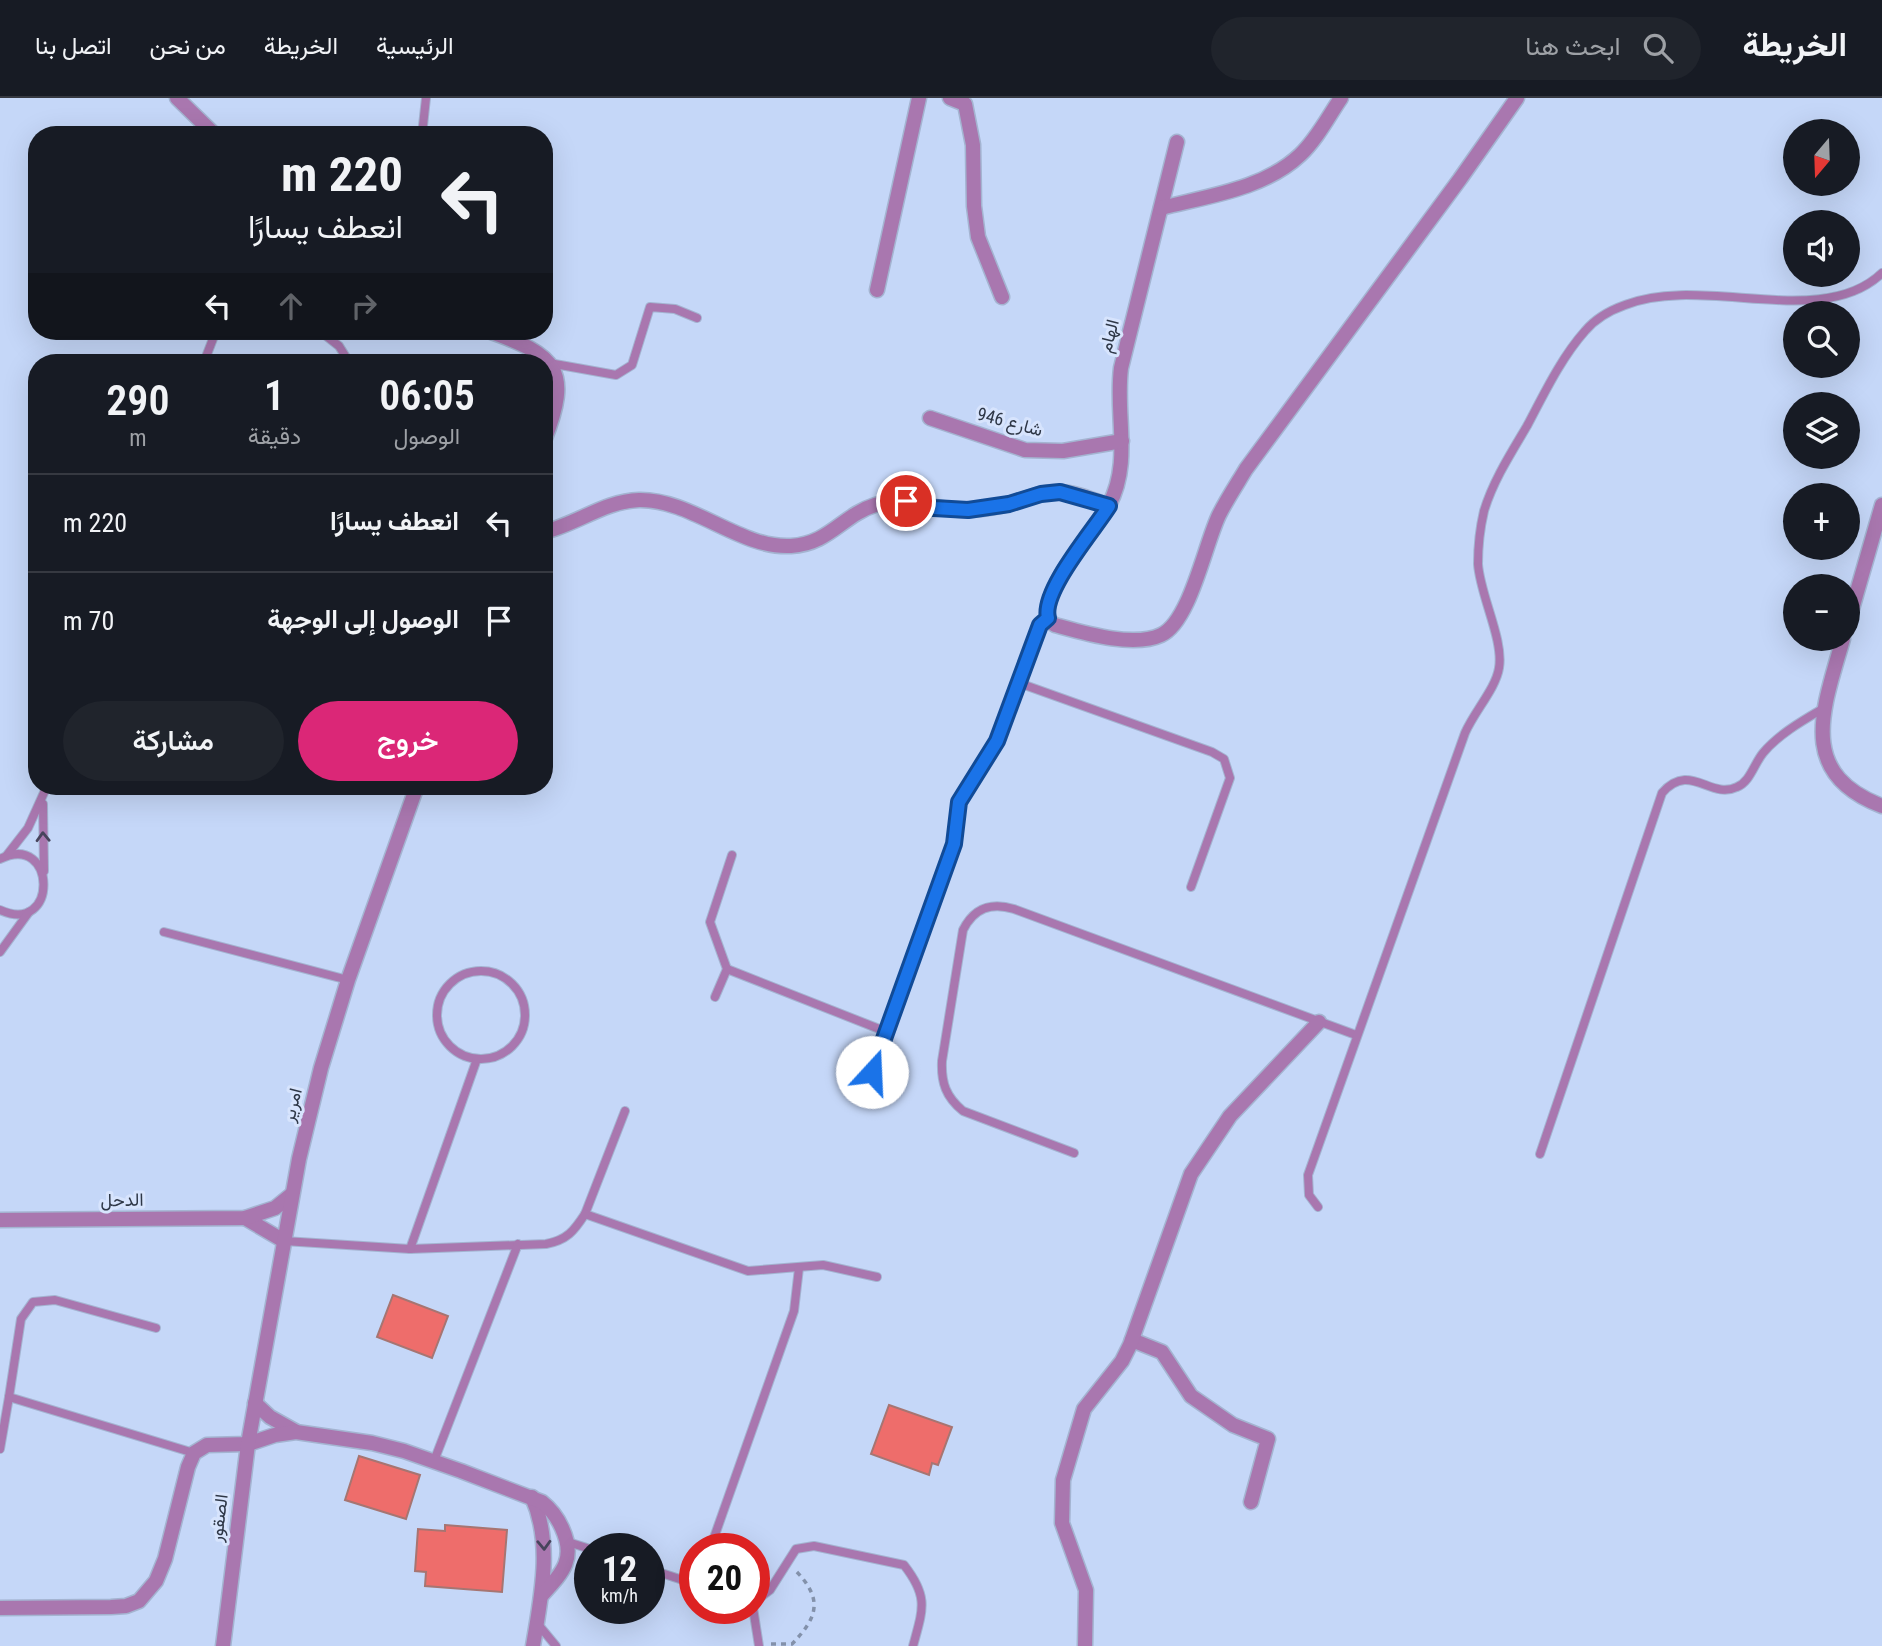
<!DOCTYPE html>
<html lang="ar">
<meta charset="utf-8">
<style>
body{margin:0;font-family:"Roboto Condensed",Vazirmatn,sans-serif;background:#20242c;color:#f1f3f6;direction:rtl;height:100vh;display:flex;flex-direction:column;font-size:26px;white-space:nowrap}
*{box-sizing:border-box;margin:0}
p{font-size:23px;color:#9ea1a6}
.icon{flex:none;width:38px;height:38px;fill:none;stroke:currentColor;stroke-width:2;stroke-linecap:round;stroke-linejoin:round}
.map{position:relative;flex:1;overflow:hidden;direction:ltr}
.details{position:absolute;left:28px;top:256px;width:525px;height:441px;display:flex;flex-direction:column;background:#171b24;border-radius:28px;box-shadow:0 7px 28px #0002;direction:rtl}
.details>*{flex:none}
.banner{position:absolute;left:28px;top:28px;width:525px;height:214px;border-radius:28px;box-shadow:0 7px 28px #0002;direction:rtl;background:#171b24;color:#f1f3f6;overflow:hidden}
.needle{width:46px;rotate:199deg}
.buttons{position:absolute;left:1783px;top:21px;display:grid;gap:14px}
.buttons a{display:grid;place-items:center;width:77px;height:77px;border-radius:50%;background:#171b24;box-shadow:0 7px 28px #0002;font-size:35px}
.speed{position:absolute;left:574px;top:1435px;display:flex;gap:14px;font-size:35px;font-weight:700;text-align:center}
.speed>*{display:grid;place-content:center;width:91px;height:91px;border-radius:50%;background:#171b24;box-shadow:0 7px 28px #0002;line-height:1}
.speed small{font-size:18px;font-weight:400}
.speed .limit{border:10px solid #d22;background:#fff;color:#111}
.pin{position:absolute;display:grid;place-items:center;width:60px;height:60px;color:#fff;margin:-30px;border:4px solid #fff;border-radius:50%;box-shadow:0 2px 7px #0007}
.me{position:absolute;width:77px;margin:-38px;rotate:20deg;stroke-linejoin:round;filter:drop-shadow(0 0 5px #0008)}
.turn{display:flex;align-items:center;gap:24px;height:147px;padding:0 35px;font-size:32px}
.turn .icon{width:91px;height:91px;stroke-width:2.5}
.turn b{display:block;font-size:49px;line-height:60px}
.lanes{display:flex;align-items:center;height:66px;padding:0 35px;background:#0003;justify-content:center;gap:35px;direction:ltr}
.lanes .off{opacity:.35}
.eta{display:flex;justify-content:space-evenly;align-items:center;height:119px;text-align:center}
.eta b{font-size:42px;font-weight:600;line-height:49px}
.button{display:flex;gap:14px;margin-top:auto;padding:14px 35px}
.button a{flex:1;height:80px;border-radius:42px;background:#db2777;color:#fff;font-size:28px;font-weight:600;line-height:80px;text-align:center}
.button a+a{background:#20242c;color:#f1f3f6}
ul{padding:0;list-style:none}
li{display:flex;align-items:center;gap:21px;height:98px;padding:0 35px;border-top:2px solid #363941}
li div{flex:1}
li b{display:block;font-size:26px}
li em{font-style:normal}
header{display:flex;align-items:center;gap:42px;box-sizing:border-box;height:98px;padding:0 35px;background:#171b24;border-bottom:2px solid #363941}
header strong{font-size:33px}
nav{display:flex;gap:38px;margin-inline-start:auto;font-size:24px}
.search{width:490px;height:63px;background:#20242c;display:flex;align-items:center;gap:18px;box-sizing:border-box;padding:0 24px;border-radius:38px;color:#9ea1a6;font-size:26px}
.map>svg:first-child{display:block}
</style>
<header>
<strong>الخريطة</strong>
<div class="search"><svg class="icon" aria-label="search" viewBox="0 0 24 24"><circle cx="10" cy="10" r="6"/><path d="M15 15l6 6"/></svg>ابحث هنا</div>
<nav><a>الرئيسية</a><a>الخريطة</a><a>من نحن</a><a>اتصل بنا</a></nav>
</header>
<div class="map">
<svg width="1882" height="1548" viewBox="0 0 1882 1548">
<rect width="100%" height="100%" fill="#c5d7f8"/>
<g fill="#ee6d6b" stroke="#a67572" stroke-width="2">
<polygon points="393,1197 448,1218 432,1260 377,1239"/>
<polygon points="889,1307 952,1329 938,1367 932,1365 929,1377 871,1356"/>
<polygon points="359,1358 420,1377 406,1421 345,1402"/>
<polygon points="445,1427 507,1432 502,1494 425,1488 426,1474 415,1473 418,1431 445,1433"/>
</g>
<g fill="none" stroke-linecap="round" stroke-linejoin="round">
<defs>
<g id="lane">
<polyline points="422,37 426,0"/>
<polyline points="320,233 339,248 349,264"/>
<polyline points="204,264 216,233"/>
<polyline points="549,265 616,277 632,267 650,209 675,211 697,220"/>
<polyline points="1019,585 1212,654 1224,661 1230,680 1191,789"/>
<polyline points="43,706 44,773"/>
<polyline points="7,757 28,730 47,688"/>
<path d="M0,761C57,733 59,839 0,812"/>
<polyline points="164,834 348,882"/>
<polyline points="0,854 29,814"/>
<polyline points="727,871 887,934"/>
<circle cx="481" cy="917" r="44"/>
<polyline points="715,899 727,871 710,824 732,757"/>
<polyline points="872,974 954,746 959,704 997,643 1040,527 1048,520"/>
<polyline points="625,1013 585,1116 748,1173 823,1167 877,1179"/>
<path d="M1074,1055L963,1013C946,999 941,985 942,963L963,832C974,810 991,804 1014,811L1356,937"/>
<path d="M1540,1056L1662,695C1690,663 1710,702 1737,689C1750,684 1754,666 1763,655C1779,636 1802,623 1824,610"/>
<path d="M1318,1109L1309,1097L1308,1077L1465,635C1474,614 1496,590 1499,570C1504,542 1480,497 1478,466C1478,448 1480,430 1484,413C1493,383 1511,355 1527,328C1544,296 1561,260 1585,233C1595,221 1611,212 1625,207C1702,176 1822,233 1882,175"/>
<path d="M284,1143L410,1151L546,1146C567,1142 574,1133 585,1116"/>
<polyline points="410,1151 477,961"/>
<polyline points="156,1230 55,1202 33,1204 21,1221 9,1299 194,1355"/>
<polyline points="0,1351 9,1299"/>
<polyline points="434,1363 518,1146"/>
<polyline points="568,1444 590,1451"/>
<polyline points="710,1451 794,1213 799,1170"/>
<polyline points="649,1471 695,1486"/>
<path d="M754,1504L770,1492L796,1451L814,1448L904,1467C929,1499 923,1511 913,1548"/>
<polyline points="753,1510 759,1548"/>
<polyline points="537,1525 556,1548"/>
</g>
<g id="street">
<polyline points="177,0 215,37"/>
<polyline points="950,0 965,6 973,47 974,108 978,139 1002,199"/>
<path d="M1177,44L1121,270C1115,317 1132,364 1109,407C1096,432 1037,495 1049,523L1055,527C1084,535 1133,550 1161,537C1190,524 1205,446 1219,417C1227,401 1237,386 1246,371L1460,81L1517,0"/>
<path d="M1161,110C1208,98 1264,91 1300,57C1317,41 1328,19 1341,0"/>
<polyline points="877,192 919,0"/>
<path d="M488,233C557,257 572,272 544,343"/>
<polyline points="930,320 1025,352 1063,353 1122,343"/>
<path d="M544,434C577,426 605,403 639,402C692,401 740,451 791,448C829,446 843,417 875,407C907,397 938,414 970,412C984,411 998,409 1012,405C1027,401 1042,393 1058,394C1075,394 1093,402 1109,408"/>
<polyline points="1848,525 1882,407"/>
<path d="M1843,541C1824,609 1795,675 1882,708"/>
<polyline points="245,1120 284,1143"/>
<polyline points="0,1122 245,1120 275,1110 291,1097"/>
<polyline points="1132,1242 1162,1254 1191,1298 1233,1327 1268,1341 1251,1404"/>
<polyline points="255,1305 270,1319 295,1333"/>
<path d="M532,1399C553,1446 541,1499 533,1548"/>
<path d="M0,1510L111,1509L126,1508L139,1503L156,1483L165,1461L188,1369L194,1355L207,1347L248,1346L275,1337L296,1334L372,1345L404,1353L461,1373L542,1404C551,1411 557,1419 562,1430C576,1461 563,1474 542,1497"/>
<polyline points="223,1548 248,1346 299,1061 321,970 348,882 417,688"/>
<polyline points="1085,1548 1086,1492 1062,1425 1063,1382 1084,1311 1122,1263 1130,1247 1191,1076 1230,1018 1319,924"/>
</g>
</defs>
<use href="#lane" stroke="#a4b4d1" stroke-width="10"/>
<use href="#street" stroke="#a4b4d1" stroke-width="17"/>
<path stroke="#8391aa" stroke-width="3.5" stroke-dasharray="5 5" stroke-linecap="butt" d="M771,1546H792C817,1520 824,1502 796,1473"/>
<use href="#lane" stroke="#a977af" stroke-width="8"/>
<use href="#street" stroke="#a977af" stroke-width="14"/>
</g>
<defs><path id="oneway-chevron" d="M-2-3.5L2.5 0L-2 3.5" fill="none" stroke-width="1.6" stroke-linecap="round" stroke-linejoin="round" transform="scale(1.75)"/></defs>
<g stroke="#47445c">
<use href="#oneway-chevron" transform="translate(43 739) rotate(-92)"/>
<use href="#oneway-chevron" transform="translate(544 1447) rotate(88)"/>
</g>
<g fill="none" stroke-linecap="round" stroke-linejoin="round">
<defs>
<path id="route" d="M872,974L954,746L959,704L997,643L1040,527L1048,520C1041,493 1094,432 1109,408L1060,394L1041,396L1009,406L968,412L934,410L906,403"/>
</defs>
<use href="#route" stroke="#114b97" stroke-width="18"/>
<use href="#route" stroke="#1a73e8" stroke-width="12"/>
</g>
<g text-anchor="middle" stroke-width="6" stroke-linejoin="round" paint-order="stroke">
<g font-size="18" fill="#2e3747" stroke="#d7e4fd">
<text transform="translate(1109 238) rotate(-76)" y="6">الهام</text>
<text transform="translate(1010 324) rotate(15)" y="6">شارع 946</text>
<text transform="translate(292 1007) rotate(-76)" y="6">امرير</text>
<text transform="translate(122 1102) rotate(-1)" y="6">الدحل</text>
<text transform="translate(219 1420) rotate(-83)" y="6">الصقور</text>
</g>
</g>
</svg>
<div class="buttons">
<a><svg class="needle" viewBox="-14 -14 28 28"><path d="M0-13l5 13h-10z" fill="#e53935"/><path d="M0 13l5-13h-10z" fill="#9ea1a6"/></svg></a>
<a><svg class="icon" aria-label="sound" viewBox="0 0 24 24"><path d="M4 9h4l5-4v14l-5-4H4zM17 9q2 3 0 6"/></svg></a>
<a><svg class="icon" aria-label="search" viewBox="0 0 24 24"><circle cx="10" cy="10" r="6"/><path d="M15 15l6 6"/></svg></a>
<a><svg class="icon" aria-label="layers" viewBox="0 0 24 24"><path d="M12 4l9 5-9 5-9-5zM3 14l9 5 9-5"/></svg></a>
<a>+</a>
<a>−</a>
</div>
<div class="speed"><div>12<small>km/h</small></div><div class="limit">20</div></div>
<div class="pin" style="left:906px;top:403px;background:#d93025"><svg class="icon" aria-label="arrive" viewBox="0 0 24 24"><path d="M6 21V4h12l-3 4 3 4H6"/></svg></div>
<svg class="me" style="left:872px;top:974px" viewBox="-20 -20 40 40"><circle r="19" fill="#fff"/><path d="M0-13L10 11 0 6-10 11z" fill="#1a73e8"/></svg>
<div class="banner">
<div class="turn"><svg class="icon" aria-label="left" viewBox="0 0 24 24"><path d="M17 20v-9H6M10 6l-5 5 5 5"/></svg><div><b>220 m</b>انعطف يسارًا</div></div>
<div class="lanes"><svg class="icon" aria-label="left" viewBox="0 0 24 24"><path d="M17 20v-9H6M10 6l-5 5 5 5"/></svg><svg class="icon off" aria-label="ahead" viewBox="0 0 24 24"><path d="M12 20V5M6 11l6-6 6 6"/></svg><svg class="icon off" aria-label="right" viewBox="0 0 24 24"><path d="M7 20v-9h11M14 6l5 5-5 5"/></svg></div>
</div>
<section class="details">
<div class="eta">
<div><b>06:05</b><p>الوصول</p></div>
<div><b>1</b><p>دقيقة</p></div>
<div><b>290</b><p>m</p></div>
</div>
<ul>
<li><svg class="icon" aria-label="left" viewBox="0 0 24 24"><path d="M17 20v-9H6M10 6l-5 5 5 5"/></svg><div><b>انعطف يسارًا</b></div><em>220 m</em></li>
<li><svg class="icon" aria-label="arrive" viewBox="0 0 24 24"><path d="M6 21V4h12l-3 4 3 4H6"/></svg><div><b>الوصول إلى الوجهة</b></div><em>70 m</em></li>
</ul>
<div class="button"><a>خروج</a><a>مشاركة</a></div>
</section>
</div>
